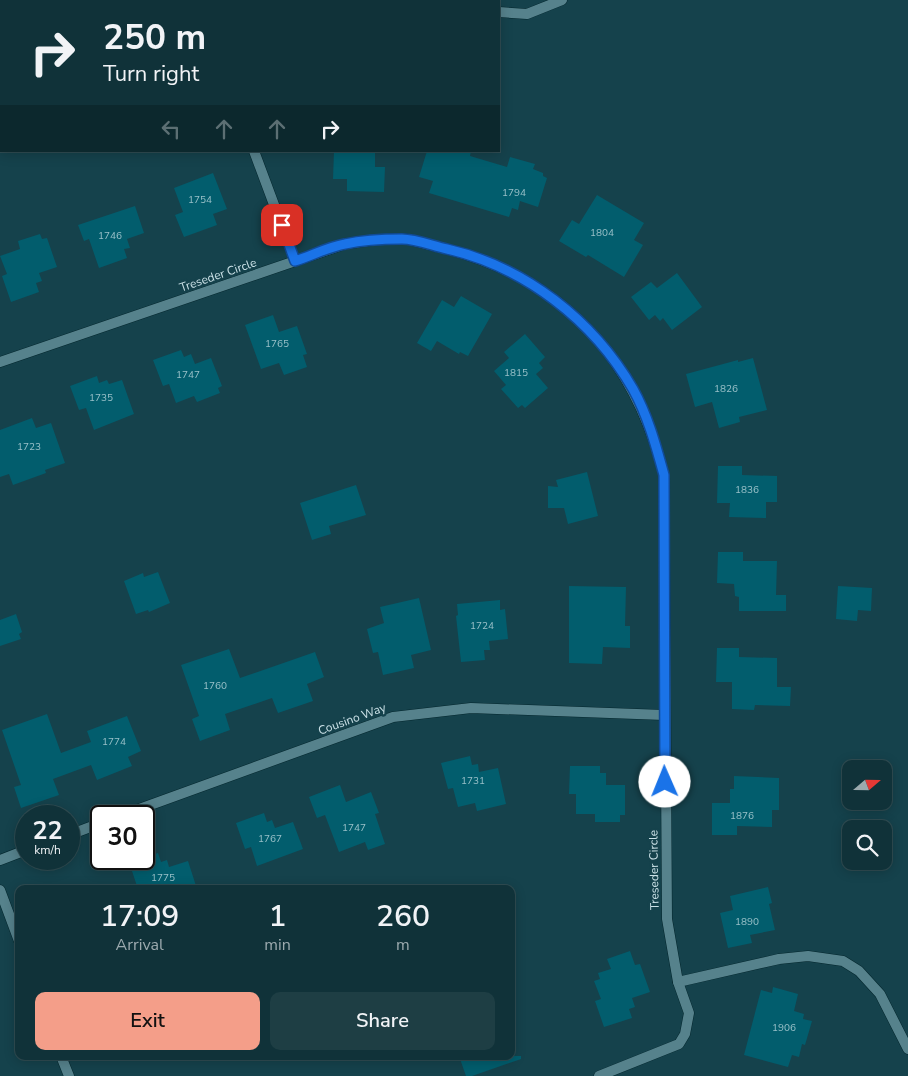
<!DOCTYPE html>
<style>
body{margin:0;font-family:"Nunito Sans",sans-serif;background:#1e3e44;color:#f1f3f6;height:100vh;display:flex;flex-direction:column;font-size:19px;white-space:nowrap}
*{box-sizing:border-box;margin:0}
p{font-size:16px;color:#9caaae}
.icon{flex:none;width:28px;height:28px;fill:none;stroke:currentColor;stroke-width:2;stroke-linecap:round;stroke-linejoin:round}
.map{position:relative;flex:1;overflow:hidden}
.side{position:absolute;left:15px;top:885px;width:500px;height:175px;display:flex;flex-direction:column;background:#103239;border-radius:10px;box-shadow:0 2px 12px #0003,0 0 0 1px #304d53}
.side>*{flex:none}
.guide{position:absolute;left:0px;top:0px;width:500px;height:152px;box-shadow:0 2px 12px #0003,0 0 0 1px #304d53;background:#103239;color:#f1f3f6;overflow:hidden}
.needle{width:32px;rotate:70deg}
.tools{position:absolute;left:842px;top:760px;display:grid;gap:10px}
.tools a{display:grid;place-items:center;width:50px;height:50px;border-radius:10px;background:#103239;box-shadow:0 2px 12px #0003,0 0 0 1px #304d53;font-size:25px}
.speed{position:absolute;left:15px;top:805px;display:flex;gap:10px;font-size:25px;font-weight:700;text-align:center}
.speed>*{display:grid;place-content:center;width:65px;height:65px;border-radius:50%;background:#103239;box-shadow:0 2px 12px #0003,0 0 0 1px #304d53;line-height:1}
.speed small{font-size:12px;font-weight:400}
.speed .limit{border:2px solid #111;border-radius:8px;background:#fff;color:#111}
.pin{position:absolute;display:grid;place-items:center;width:42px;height:42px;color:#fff;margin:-21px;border-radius:10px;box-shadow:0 2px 8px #0006}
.me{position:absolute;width:55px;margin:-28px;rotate:359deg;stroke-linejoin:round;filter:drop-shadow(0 0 4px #0008)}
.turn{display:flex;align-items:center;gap:18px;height:105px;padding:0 20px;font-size:22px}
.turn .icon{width:65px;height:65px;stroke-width:2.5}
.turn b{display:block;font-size:35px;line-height:42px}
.lanes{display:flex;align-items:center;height:48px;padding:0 20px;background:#0003;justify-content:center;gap:25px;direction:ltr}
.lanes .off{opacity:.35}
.eta{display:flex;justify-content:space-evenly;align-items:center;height:85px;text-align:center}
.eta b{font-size:30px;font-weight:600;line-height:35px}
.cta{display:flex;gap:10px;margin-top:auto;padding:10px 20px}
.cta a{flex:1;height:58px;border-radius:10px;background:#f49e89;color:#111;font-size:20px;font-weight:600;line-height:58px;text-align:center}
.cta a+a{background:#1e3e44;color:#f1f3f6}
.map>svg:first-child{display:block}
</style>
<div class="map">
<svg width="908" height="1076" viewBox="0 0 908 1076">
<rect width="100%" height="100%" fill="#15424c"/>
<polygon fill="#83554a" points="0,0 160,0 160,1 1,1 0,83"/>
<g fill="#025d6d">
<polygon points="334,151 375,151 375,167 385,167 384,192 347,191 347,179 333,179"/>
<polygon points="427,151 471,151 470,156 507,167 510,157 535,164 533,169 543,173 543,176 547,178 538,207 520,201 518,210 512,208 509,217 429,193 433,181 419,177"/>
<polygon points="213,173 227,209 213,214 217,225 184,237 175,215 183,212 174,188"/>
<polygon points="597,195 644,223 634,240 643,245 624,277 588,255 586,257 559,241 572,220 579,224"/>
<polygon points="135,206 144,233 127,239 130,248 124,249 127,258 99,268 89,239 84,241 78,225"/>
<polygon points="40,234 42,239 47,238 57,267 39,273 42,281 36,283 39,292 11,302 2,276 7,274 0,256 20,249 18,241"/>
<polygon points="677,273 702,307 672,330 663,318 660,321 655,315 649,320 631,297 651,282 657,288"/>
<polygon points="461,296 492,314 468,356 460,352 459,354 437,341 431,351 417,343 442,300 454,307"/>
<polygon points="273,315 279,332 297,326 307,354 303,355 307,367 284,375 279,363 261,369 245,325"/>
<polygon points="525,334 545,357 539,363 543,368 536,374 548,388 525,408 522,405 518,408 501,389 506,385 494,371 509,358 504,352"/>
<polygon points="181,350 184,357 191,354 195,364 211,358 222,386 218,388 220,393 197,402 194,396 176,403 169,384 163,386 153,360"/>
<polygon points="753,358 767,410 739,417 740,422 719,428 712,402 695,407 686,374 738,360 738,362"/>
<polygon points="97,376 99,383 107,380 109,384 122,380 134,414 94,430 86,408 79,410 70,386"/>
<polygon points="32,418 36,428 51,423 65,463 45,470 46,473 13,485 9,474 0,477 0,430"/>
<polygon points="718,466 742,466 742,475 777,476 777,502 766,502 766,518 729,517 730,503 717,503"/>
<polygon points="587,472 598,516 568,524 564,508 548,508 548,486 558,487 556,480"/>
<polygon points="356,485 366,515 329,526 331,534 312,540 300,503"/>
<polygon points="718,552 743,552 743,561 777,561 776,595 786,595 786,611 739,611 739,597 735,596 734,584 717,583"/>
<polygon points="158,572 170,603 149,612 148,610 136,614 124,581 143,573 144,577"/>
<polygon points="569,586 626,587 625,626 630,626 630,648 603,647 602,664 569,663"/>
<polygon points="838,586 872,588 871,611 858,610 857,621 836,619"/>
<polygon points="419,598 431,650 411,655 414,668 383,675 378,652 373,653 367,629 384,623 380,607"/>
<polygon points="500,600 500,610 505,609 508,639 489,641 490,650 484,650 485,660 461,662 456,616 458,615 457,604"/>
<polygon points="16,614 22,632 19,634 21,639 0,646 0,620"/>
<polygon points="717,648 739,648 739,657 777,658 777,687 791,687 790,706 755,705 754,710 732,709 732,682 716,682"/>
<polygon points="229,649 240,678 315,652 324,677 307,684 313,701 278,713 272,698 225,714 230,730 200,741 192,719 199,716 181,665"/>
<polygon points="47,714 61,753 91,742 87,731 127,716 141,751 128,757 132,766 97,780 91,765 53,779 59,795 21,808 14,787 21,785 2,730"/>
<polygon points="470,756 472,765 478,764 479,772 498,768 506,804 477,811 475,803 458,807 453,788 448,789 441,763"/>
<polygon points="570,766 600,766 600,773 606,773 606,785 625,785 625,815 620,815 620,822 595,822 595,814 576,814 576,794 569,794"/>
<polygon points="734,776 779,778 779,810 772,810 772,827 737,826 737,835 712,835 712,803 730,803 730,789 734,789"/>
<polygon points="340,785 346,802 371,792 379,813 375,814 385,844 368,850 365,842 339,852 325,815 317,818 309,797"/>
<polygon points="264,813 267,822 272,820 275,828 293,822 303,849 257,866 251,847 245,849 236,823"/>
<polygon points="158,853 161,862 167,860 169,867 188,861 197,889 138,889 129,862"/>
<polygon points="768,887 772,903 769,904 775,930 750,935 752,943 728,948 720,913 733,910 730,896"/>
<polygon points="630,951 635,965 640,964 650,992 632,998 635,1007 629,1009 632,1018 604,1027 595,1001 601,999 594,981 600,979 598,973 611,969 607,959"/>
<polygon points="773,987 798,994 794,1011 804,1014 803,1019 812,1021 805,1045 802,1044 799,1057 792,1055 788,1067 744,1055 761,990 772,993"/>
<polygon points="459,1056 521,1056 521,1059 472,1076 466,1076"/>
</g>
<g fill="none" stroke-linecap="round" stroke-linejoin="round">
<defs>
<g id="service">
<polyline points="499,12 527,14 562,0"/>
<polyline points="254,151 295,261"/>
<polyline points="678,982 779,959 808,956 843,961 859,971 880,994 908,1049"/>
</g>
<g id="minor">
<path d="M0,362L345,244C363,242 388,237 406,239C417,241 428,245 439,247C560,276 634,355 664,475L667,919L678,982L689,1013L685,1034L679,1044L599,1076"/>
<polyline points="120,816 393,717 471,708 664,715"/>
<polyline points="69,835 101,823"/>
<polyline points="0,860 26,850"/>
<polyline points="0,890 19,941"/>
<polyline points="61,1056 69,1076"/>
</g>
</defs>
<use href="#service" stroke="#04272e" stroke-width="11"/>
<use href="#minor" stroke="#04272e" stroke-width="11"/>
<use href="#service" stroke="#56828c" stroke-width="10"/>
<use href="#minor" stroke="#56828c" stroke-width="10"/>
</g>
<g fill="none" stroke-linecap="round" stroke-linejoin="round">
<defs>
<path id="route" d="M282,225L295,261C311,256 328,247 345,244C363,240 384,239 402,239C416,239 433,246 447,249C525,267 593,320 633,389C648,416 656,446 664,475L665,782"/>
</defs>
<use href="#route" stroke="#114b97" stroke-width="12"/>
<use href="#route" stroke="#1a73e8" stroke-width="9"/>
</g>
<g text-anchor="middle" stroke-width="5" stroke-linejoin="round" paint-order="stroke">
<g font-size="10" fill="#99c0c8">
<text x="514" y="196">1794</text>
<text x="200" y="203">1754</text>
<text x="602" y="236">1804</text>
<text x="110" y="239">1746</text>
<text x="277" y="347">1765</text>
<text x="516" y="376">1815</text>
<text x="188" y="378">1747</text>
<text x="726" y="392">1826</text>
<text x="101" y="401">1735</text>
<text x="29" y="450">1723</text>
<text x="747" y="493">1836</text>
<text x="482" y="629">1724</text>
<text x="215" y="689">1760</text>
<text x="114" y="745">1774</text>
<text x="473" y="784">1731</text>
<text x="742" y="819">1876</text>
<text x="354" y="831">1747</text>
<text x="270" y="842">1767</text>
<text x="163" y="881">1775</text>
<text x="747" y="925">1890</text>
<text x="784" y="1031">1906</text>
</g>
<g font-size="12" fill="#cbe1e7" stroke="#15424c">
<text transform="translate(218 275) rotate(-19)" y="4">Treseder Circle</text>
<text transform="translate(352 719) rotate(-20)" y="4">Cousino Way</text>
<text transform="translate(654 870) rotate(-91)" y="4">Treseder Circle</text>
</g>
</g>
</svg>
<div class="tools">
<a><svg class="needle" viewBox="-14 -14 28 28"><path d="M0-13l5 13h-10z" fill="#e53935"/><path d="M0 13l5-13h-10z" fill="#9caaae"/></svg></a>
<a><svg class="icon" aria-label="search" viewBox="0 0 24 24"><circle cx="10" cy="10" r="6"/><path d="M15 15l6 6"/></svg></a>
</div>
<div class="speed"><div>22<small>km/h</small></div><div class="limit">30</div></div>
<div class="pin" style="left:282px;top:225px;background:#d93025"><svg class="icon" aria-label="arrive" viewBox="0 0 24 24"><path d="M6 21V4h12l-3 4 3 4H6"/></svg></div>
<svg class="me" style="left:665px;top:782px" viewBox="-20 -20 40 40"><circle r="19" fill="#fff"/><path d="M0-13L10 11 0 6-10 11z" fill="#1a73e8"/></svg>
<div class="guide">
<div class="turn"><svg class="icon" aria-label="right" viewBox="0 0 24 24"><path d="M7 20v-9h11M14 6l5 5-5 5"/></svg><div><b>250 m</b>Turn right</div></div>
<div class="lanes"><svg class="icon off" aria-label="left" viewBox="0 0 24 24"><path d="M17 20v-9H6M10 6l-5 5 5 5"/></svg><svg class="icon off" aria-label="ahead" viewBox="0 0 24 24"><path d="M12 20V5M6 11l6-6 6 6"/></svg><svg class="icon off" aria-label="ahead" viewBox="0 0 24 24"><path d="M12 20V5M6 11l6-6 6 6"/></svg><svg class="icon" aria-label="right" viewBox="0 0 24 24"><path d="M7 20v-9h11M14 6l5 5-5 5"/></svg></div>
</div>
<section class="side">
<div class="eta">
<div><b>17:09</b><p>Arrival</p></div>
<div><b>1</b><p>min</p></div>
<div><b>260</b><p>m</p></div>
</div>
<div class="cta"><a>Exit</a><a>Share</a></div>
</section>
</div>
